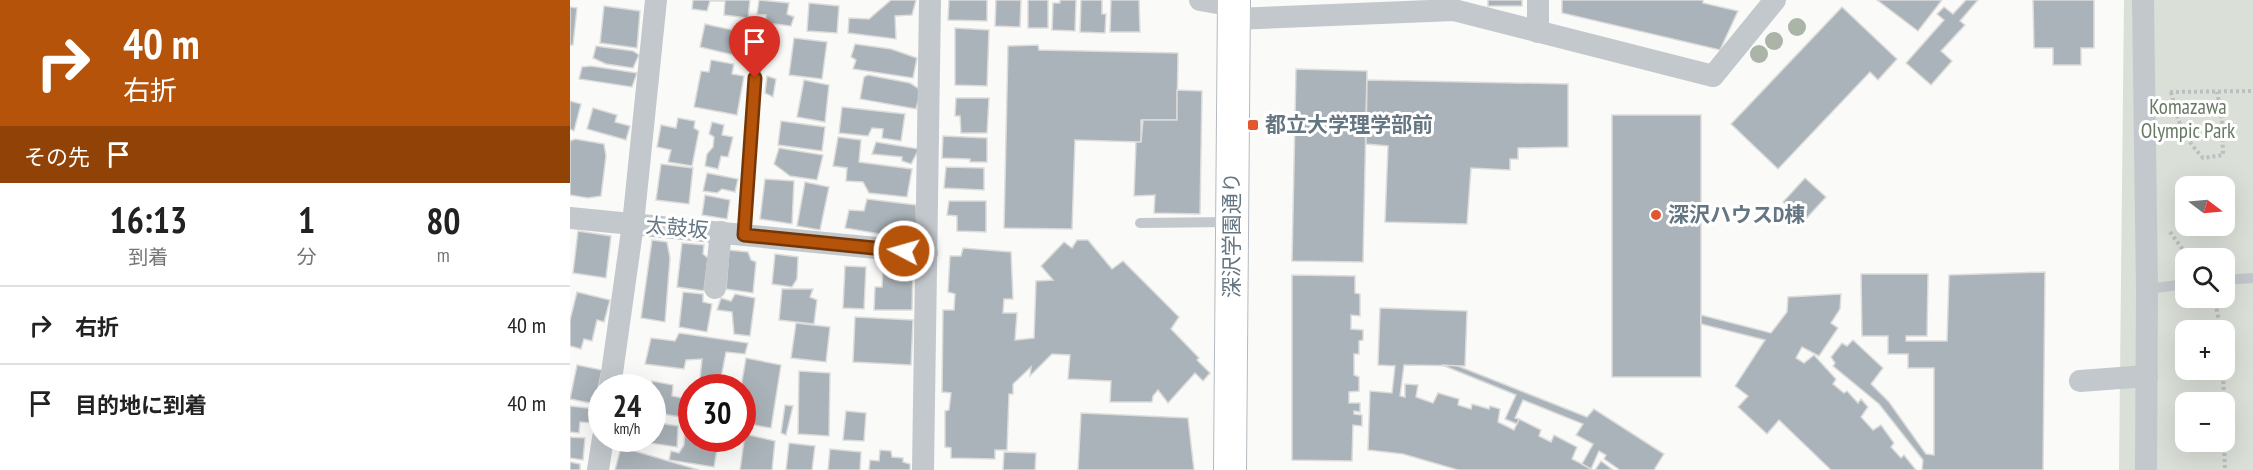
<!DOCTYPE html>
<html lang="ja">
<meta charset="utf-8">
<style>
body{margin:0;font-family:"PT Sans Narrow","Noto Sans JP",sans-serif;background:#f6f6f6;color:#222;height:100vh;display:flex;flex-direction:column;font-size:22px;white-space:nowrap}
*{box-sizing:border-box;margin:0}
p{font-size:20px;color:#767676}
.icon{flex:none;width:33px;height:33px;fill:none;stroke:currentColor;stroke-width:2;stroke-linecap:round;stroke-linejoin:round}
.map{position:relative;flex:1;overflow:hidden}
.drawer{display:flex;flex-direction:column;background:#fff;width:570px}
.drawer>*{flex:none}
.hud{background:#b45309;color:#fff;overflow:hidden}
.needle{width:39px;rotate:106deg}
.controls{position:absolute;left:1605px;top:176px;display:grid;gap:12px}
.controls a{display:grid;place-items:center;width:60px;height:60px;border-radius:12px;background:#fff;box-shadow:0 6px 24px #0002;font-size:30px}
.speed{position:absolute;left:18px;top:374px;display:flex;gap:12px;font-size:30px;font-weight:700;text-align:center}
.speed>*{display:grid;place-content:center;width:78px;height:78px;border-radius:50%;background:#fff;box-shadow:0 6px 24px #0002;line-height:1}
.speed small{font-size:15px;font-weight:400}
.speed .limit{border:9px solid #d22;background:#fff;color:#111}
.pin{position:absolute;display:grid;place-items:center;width:51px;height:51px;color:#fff;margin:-62px -26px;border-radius:50% 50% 50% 0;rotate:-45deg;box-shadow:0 0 6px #0007}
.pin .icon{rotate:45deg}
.me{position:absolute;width:66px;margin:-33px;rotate:276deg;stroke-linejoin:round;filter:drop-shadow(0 0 4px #0008)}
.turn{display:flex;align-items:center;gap:21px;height:126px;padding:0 24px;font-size:27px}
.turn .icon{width:78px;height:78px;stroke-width:2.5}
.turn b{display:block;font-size:42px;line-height:51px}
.then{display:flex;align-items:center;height:57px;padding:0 24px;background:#0003;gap:12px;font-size:22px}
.eta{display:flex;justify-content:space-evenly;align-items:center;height:102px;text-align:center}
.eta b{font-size:36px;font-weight:700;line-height:42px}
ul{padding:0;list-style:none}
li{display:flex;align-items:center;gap:18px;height:78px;padding:0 24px;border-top:2px solid #e0e0e0}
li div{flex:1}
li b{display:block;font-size:22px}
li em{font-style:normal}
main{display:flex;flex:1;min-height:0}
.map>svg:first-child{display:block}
</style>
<main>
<section class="drawer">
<div class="hud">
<div class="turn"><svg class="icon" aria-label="right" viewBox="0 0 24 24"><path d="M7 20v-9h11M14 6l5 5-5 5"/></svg><div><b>40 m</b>右折</div></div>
<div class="then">その先<svg class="icon" aria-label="arrive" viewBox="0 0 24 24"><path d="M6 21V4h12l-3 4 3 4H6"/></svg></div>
</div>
<div class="eta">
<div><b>16:13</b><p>到着</p></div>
<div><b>1</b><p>分</p></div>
<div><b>80</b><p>m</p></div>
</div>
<ul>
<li><svg class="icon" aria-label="right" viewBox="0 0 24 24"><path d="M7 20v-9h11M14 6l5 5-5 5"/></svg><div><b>右折</b></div><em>40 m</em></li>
<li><svg class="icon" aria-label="arrive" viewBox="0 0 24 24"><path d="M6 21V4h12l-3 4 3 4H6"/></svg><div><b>目的地に到着</b></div><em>40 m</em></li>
</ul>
</section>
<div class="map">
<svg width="1683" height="470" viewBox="0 0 1683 470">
<rect width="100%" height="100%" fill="#fafaf8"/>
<path fill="#dadfd7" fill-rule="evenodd" d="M1554,0H1683V470H1549ZM1616,186H1654V225H1616ZM1616,258H1654V297H1616ZM1616,330H1654V369H1616ZM1616,402H1654V441H1616Z"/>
<g fill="#aab3b9" stroke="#dcdcda" stroke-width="1.5">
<polygon points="123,0 180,0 178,18 154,15 155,1 140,1 137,11 122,9"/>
<polygon points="189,0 219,3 217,14 224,17 221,26 196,23 196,15 187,14"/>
<polygon points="321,0 346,0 342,15 325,16 326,39 278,33 279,18 299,19"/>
<polygon points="379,0 417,0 417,21 378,20"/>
<polygon points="426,0 451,0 450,27 425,26"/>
<rect x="458" y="0" width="20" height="28"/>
<polygon points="490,0 506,0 505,31 482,30 483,3 490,3"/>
<polygon points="511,0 532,0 532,14 536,14 535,33 510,32"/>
<polygon points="541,0 569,0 570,32 540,32"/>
<rect x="918" y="0" width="34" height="6"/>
<polygon points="992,0 1133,0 1133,3 1168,11 1150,50 992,13"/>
<polygon points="1307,0 1372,0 1348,31"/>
<polygon points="1396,0 1408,0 1390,21 1395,25 1371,51 1382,61 1361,85 1336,63 1374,20 1367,14 1374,7 1383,14"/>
<polygon points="1463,0 1524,0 1524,48 1511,48 1511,65 1483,65 1483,48 1464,48"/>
<polygon points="239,3 269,6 267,33 237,31"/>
<polygon points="34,6 70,11 67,48 30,43"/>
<polygon points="0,7 7,8 3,45 0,45"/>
<polygon points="1272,7 1327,59 1308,80 1300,72 1208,169 1161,124"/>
<polygon points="135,24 162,30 167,24 178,26 172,57 130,47"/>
<polygon points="385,28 419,30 417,86 385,85"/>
<polygon points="224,38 257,42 252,79 219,75"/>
<polygon points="285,44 321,49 347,58 343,78 283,69 286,60 281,57"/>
<polygon points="468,45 469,50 608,53 607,120 571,120 571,142 505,140 502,229 434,228 438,46"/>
<polygon points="26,46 63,51 69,55 63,68 36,64 23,58"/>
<polygon points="141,60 164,64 162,74 174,76 167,115 124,107 131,71 139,72"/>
<polygon points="21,66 67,73 62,87 9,79 12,67"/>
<polygon points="726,69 797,71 793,262 722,261"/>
<polygon points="298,75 340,83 351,90 346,109 290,99 294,77"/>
<polygon points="197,76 206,79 203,97 195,93"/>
<polygon points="234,80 259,85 255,122 227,117"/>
<polygon points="797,80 998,84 998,147 948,148 948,159 940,159 940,170 901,168 897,224 815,222 818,146 796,144"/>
<polygon points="607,90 632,91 630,214 584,213 585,195 564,196 566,142 571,142 573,120 607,120"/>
<polygon points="386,98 419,98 417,133 391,133 390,116 385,116"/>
<polygon points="0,101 11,104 4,131 0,129"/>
<polygon points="272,107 335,114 331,141 312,138 313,129 302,128 298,136 269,133"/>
<polygon points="23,108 47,115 45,122 60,126 56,140 17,129"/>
<rect x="1042" y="115" width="89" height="262"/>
<polygon points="108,118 125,121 124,128 129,131 122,166 98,162 101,150 87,147 91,125 106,128"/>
<polygon points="211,121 255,127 252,151 208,145"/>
<polygon points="142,122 154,125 152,135 163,137 158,157 151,156 148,169 135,166 137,154 143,147 144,137 139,134"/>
<polygon points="373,136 417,138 417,162 400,162 400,159 372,158"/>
<polygon points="268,137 291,140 289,162 342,169 337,197 299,193 293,182 276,181 277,168 263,166"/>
<polygon points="5,139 34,144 36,156 31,196 18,198 0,195 0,141"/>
<polygon points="306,142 349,149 341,164 332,161 332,157 302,154"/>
<polygon points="209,148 253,155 247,180 220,176 204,164"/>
<polygon points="91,164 123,168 119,204 86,200"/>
<polygon points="376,167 414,168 414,190 374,188"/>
<polygon points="137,173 168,179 165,192 152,189 147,193 133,191"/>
<polygon points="1235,178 1256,197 1234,221 1213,202"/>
<polygon points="195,179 224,181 222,224 190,219"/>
<polygon points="235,182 259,187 250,230 227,226"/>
<polygon points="135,195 160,200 157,219 132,215"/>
<polygon points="297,199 346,205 347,227 334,238 275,228 279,210 294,211"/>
<polygon points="379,201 416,201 416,232 387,231 387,216 377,215"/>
<polygon points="8,231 41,236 36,278 3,273"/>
<polygon points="82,240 97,242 100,258 95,322 71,318"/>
<polygon points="507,240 518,240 542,269 553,261 609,317 601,329 629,358 627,360 640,373 633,381 625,373 598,403 588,390 583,396 582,402 540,402 541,381 498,379 500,355 482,354 460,376 461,367 443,384 443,394 439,394 437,450 425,450 425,459 381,458 381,448 375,447 375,411 379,410 381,393 372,392 373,310 384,310 385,294 378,292 380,256 391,256 393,248 441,252 443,299 434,299 433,313 447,313 445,340 464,338 466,281 483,280 471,266 494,242 502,248"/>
<polygon points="112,243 134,245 133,254 138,258 134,291 107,287"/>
<polygon points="159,250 178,252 181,260 186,262 183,293 156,289"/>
<polygon points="205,254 228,257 227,279 222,287 202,284"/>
<polygon points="275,266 296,267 294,309 273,308"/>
<polygon points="313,266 343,266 342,310 304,310 305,287 312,287"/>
<polygon points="1475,272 1473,470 1352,470 1353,460 1309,404 1263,366 1265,363 1261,357 1272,343 1277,346 1283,340 1313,368 1301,384 1319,402 1356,454 1364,455 1364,368 1338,368 1338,354 1318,354 1318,336 1292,336 1291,274 1358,274 1357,336 1336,336 1336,341 1377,341 1379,275"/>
<polygon points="722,275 785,276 785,293 790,294 790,316 781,315 781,329 793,330 793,340 789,341 789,354 784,354 784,375 789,377 789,391 779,392 779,403 790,403 790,412 784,411 784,414 792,415 792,426 783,425 782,461 722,460"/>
<polygon points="212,289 243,289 240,297 247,300 244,324 209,320"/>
<polygon points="7,292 40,300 34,322 27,320 22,341 14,339 11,349 0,346 0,320"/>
<polygon points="113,292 133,294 133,302 142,304 137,332 109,327"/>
<polygon points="165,294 185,298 180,336 164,334 162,312 147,310 151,298 161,301"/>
<polygon points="1271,294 1270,309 1261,323 1268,328 1249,356 1232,347 1226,358 1234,363 1244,355 1266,379 1263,384 1274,393 1277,391 1288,403 1291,399 1298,407 1291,417 1303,430 1311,425 1324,443 1321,447 1331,458 1334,455 1346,470 1261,470 1209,420 1197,434 1168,407 1178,396 1165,386 1195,340 1131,324 1131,315 1201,333 1217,312 1218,297"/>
<polygon points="810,308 897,311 895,366 834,365 830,396 835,397 835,384 848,385 846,397 863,403 868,393 889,399 888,405 901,409 902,404 919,409 920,406 930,409 928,422 944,430 949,419 971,430 969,436 981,442 984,435 1007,447 1002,459 1023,470 888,470 833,454 798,450 800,391 822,393 825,366 808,365"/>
<polygon points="285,317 343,320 341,365 283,362"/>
<polygon points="226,323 260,327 256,362 221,358"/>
<polygon points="109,333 178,343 175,354 156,352 150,383 130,379 132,359 116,360 114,369 75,364 81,338 105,341"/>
<polygon points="176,358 211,365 201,428 172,423 172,387 171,387"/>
<polygon points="7,365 32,370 25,404 0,399"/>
<polygon points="872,365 888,366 1017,417 1024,409 1094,454 1084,470 1050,470 1034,459 1036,455 1029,451 1021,469 1012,464 1023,444 1006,435 1013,424 953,400 945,418 949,419 947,424 935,419 946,395"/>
<polygon points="229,371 260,373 259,436 228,434"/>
<polygon points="82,381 103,385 102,396 122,400 122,419 82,412"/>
<polygon points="215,405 223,406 216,435 211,433"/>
<polygon points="0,406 26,409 24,423 10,422 9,433 0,432"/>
<polygon points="276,411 296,413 294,441 273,440"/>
<polygon points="511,413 618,418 624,470 508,470"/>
<polygon points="82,422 108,426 107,447 66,441 67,438 82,438"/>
<polygon points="115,424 122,426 122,438 149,438 144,467 99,460 101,451 109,453 114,445"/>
<polygon points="175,434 205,441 202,470 170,470"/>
<polygon points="0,437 15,438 13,460 0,458"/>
<polygon points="219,443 245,446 242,470 216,470"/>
<polygon points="51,447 129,470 45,470"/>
<polygon points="260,449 291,452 290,470 258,470"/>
<polygon points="310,450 321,451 322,457 333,458 333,462 340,464 340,470 299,470 300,460 309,461"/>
<polygon points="434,452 466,453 465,470 433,470"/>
<polygon points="1031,461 1043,470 1025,470"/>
<polygon points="0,462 10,464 10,470 0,470"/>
</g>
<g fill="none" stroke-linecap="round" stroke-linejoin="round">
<defs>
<polyline id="secondary" points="660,470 664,0"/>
</defs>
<use href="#secondary" stroke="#b3babf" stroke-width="34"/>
<g stroke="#bbbfc2" stroke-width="4" stroke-dasharray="3 3" stroke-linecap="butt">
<polyline points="1600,92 1683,91"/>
<path d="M1601,92C1609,124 1610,132 1633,158L1653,155L1652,120L1647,92"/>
<polyline points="1600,232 1619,258"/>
<polyline points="1644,297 1651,330"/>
<polyline points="1653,369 1654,402"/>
<polyline points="1654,441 1655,470"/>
</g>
<g stroke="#c3c8cc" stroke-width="10">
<polyline points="570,223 659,222"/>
<polyline points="174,235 189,33"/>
<polyline points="1654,280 1683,278"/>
<polyline points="1577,289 1616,284"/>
</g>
<g stroke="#c3c8cc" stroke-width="22">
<polyline points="630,0 664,6"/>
<polyline points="1573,0 1577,289 1576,470"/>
<polyline points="664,19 884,10 1143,76 1205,0"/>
<polyline points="968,32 968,0"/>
<polyline points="0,218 357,253"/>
<polyline points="145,288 151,232"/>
<polyline points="1510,381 1577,376"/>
<polyline points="40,387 63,224 86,0"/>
<polyline points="28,470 33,438"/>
<polyline points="353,470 360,0"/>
</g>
<use href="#secondary" stroke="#fff" stroke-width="32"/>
</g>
<g fill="#aab4a7">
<circle cx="1227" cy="27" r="9"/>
<circle cx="1204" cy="41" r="9"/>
<circle cx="1189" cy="54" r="9"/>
</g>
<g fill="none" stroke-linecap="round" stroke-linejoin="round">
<defs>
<polyline id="route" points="185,78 174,235 334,251"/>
</defs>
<use href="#route" stroke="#753606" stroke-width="15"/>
<use href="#route" stroke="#b45309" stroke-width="10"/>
</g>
<g fill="#e4572e" stroke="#fff" stroke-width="2">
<rect x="677" y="119" width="12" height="12" rx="3"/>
<circle cx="1086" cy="215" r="6"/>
</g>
<g text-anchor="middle" stroke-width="6" stroke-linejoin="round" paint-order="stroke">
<g font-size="21" fill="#687a64" stroke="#fff">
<text x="1618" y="114">Komazawa<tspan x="1618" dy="24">Olympic Park</tspan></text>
</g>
<g font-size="21" font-weight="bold" fill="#657683" stroke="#fff" text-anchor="start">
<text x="695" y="132">都立大学理学部前</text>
<text x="1098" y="222">深沢ハウスD棟</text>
</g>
<g font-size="21" fill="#657683" stroke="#fff">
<text transform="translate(107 228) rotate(5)" y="7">太鼓坂</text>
<text transform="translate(662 235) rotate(-90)" y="7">深沢学園通り</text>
</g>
</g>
</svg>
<div class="controls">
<a><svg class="needle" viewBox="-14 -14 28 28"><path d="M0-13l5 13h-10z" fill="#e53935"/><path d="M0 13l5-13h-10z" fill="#767676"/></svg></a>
<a><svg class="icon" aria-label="search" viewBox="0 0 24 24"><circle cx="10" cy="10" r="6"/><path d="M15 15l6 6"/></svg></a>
<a>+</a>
<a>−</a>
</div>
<div class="speed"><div>24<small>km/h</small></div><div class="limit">30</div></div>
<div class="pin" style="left:185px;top:78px;background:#d93025"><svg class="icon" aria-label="arrive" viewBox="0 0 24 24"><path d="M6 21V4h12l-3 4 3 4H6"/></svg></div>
<svg class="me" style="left:334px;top:251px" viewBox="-20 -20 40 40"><circle r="17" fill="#b45309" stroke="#fff" stroke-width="3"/><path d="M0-11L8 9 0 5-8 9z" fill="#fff"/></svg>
</div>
</main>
